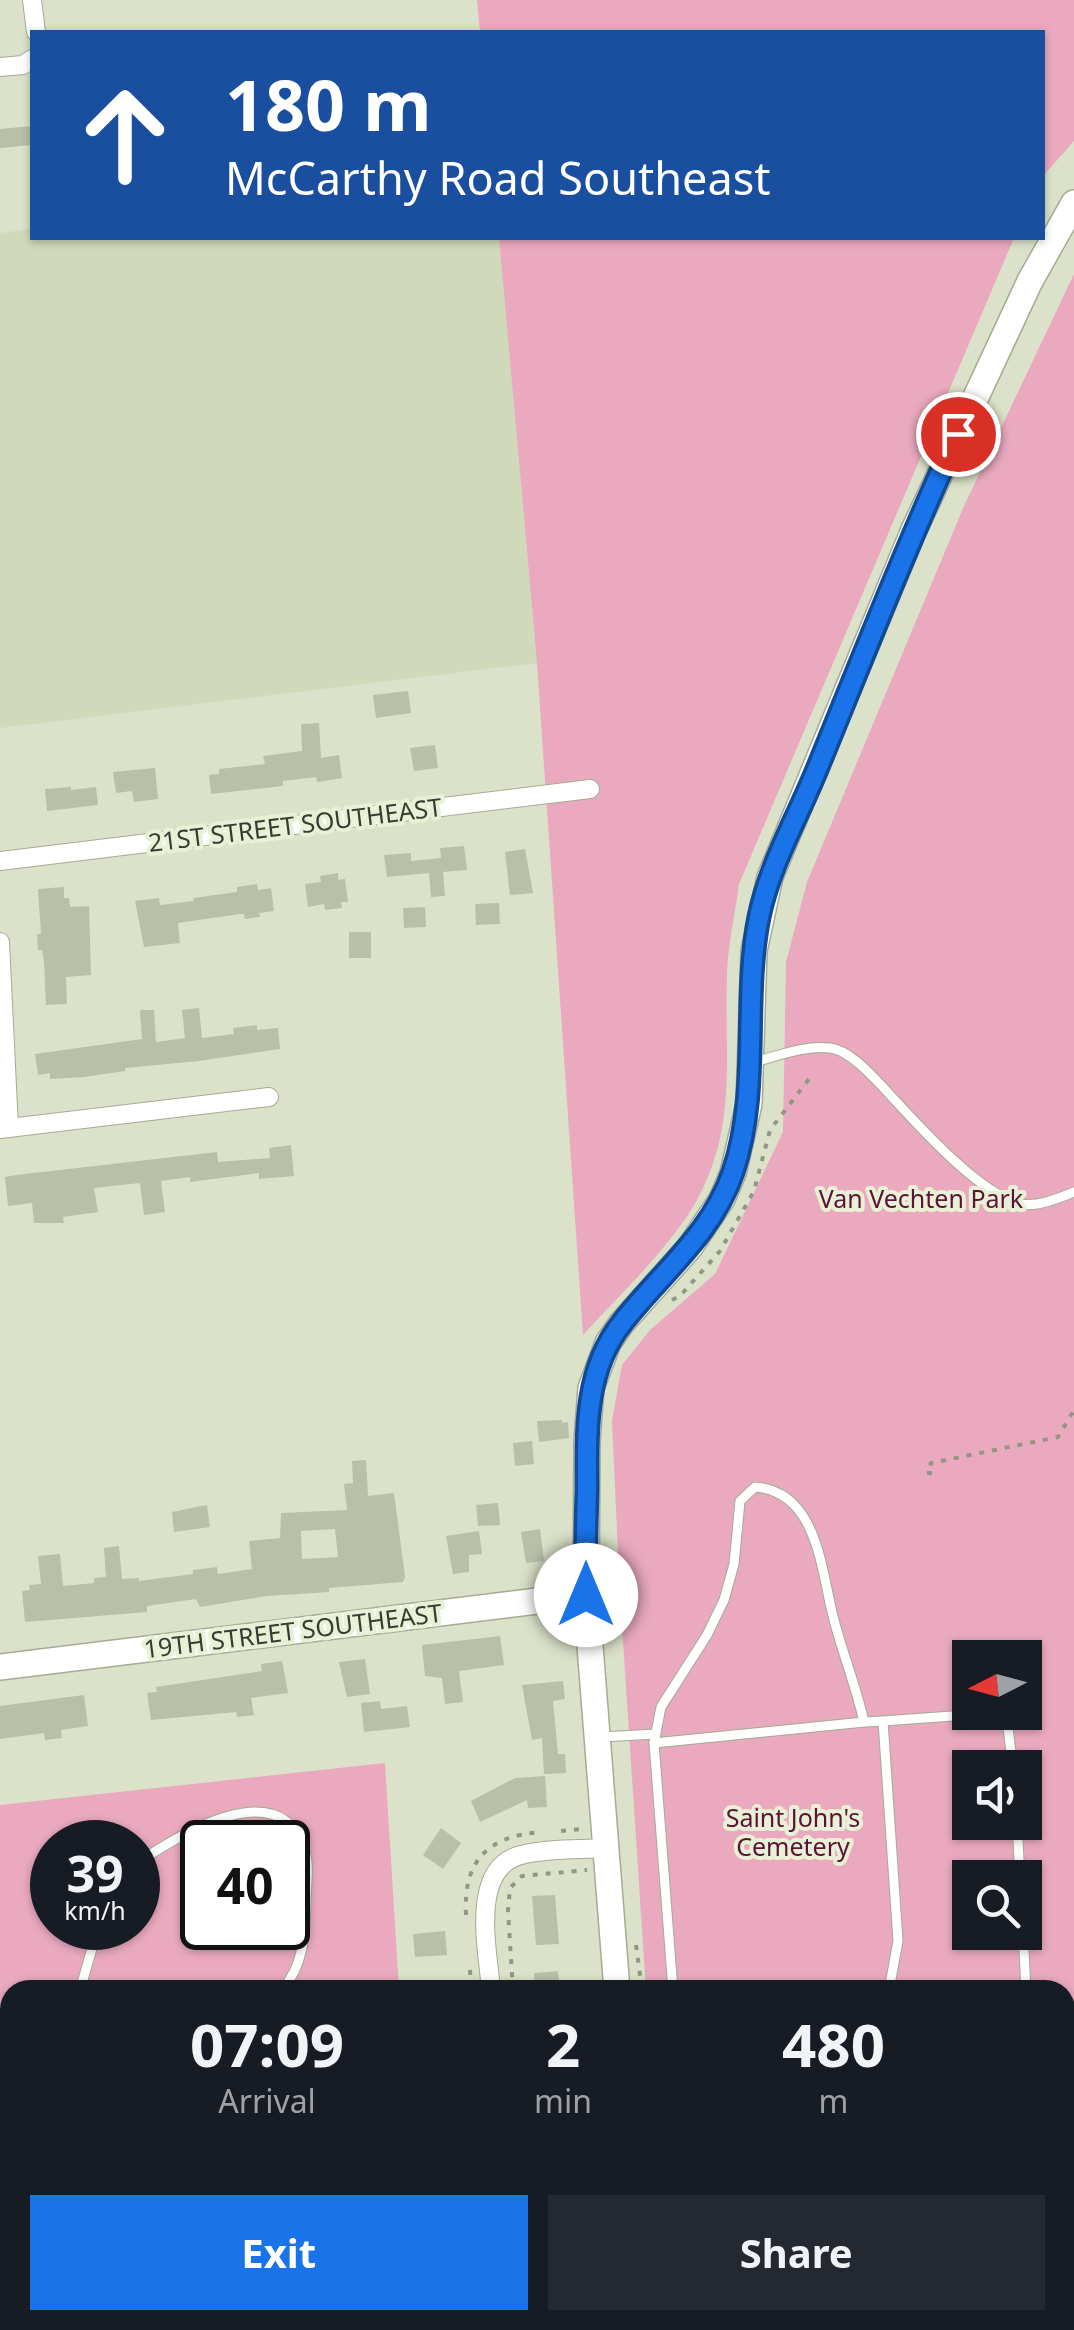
<!DOCTYPE html>
<style>
body{margin:0;font-family:"Noto Sans",sans-serif;background:#242831;color:#f1f3f6;height:100vh;display:flex;flex-direction:column;font-size:38px;white-space:nowrap}
*{box-sizing:border-box;margin:0}
p{font-size:32px;color:#9ea1a6}
.icon{flex:none;width:55px;height:55px;fill:none;stroke:currentColor;stroke-width:2;stroke-linecap:round;stroke-linejoin:round}
.map{position:relative;flex:1;overflow:hidden}
.side{position:absolute;left:0px;top:1980px;width:1075px;height:350px;display:flex;flex-direction:column;background:#171b24;border-radius:30px 30px 0 0;box-shadow:0 2px 8px #0004}
.side>*{flex:none}
.banner{position:absolute;left:30px;top:30px;width:1015px;height:210px;border-radius:0px;box-shadow:0 2px 8px #0004;background:#1a4fa0;color:#fff;overflow:hidden}
.needle{width:65px;rotate:264deg}
.buttons{position:absolute;left:952px;top:1640px;display:grid;gap:20px}
.buttons a{display:grid;place-items:center;width:90px;height:90px;border-radius:0px;background:#171b24;box-shadow:0 2px 8px #0004;font-size:50px}
.speed{position:absolute;left:30px;top:1820px;display:flex;gap:20px;font-size:50px;font-weight:700;text-align:center}
.speed>*{display:grid;place-content:center;width:130px;height:130px;border-radius:50%;background:#171b24;box-shadow:0 2px 8px #0004;line-height:1}
.speed small{font-size:25px;font-weight:400}
.speed .limit{border:5px solid #111;border-radius:15px;background:#fff;color:#111}
.pin{position:absolute;display:grid;place-items:center;width:85px;height:85px;color:#fff;margin:-42px;border:5px solid #fff;border-radius:50%;box-shadow:0 2px 10px #0007}
.me{position:absolute;width:110px;margin:-55px;rotate:0deg;stroke-linejoin:round;filter:drop-shadow(0 0 8px #0008)}
.turn{display:flex;align-items:center;gap:35px;height:210px;padding:0 30px;font-size:45px}
.turn .icon{width:130px;height:130px;stroke-width:2.5}
.turn b{display:block;font-size:70px;line-height:85px}
.eta{display:flex;justify-content:space-evenly;align-items:center;height:170px;text-align:center}
.eta b{font-size:60px;font-weight:700;line-height:70px}
.cta{display:flex;gap:20px;margin-top:auto;padding:20px 30px}
.cta a{flex:1;height:115px;border-radius:0px;background:#1a73e8;color:#fff;font-size:40px;font-weight:700;line-height:115px;text-align:center}
.cta a+a{background:#242831;color:#f1f3f6}
.map>svg:first-child{display:block}
</style>
<div class="map">
<svg width="1074" height="2330" viewBox="0 0 1074 2330">
<rect width="100%" height="100%" fill="#dbe2c9"/>
<polygon fill="#d0d9b9" points="32,229 32,238 499,238 537,663 0,728 0,233"/>
<g fill="#eaa9bf" fill-rule="evenodd">
<polygon points="477,0 1074,0 1074,141 1043,176 1042,32 480,32"/>
<path d="M499,238H1014L739,884C735,914 728,945 727,975C724,1054 738,1126 697,1200C672,1245 618,1297 583,1335L537,663Z"/>
<path d="M1074,274V2330H669V2320H1065V1990H646L620,1596L612,1421L622,1365L650,1330L715,1274L783,1132L786,962L807,882L964,506ZM970,1658H1025V1712H970ZM970,1768H1025V1822H970ZM970,1878H1025V1932H970Z"/>
<path d="M385,1763L399,1990H10V2320H420L421,2330H0V1805ZM52,1842H138V1928H52ZM202,1842H288V1928H202Z"/>
</g>
<g fill="#b9c0a8" fill-rule="evenodd">
<polygon points="32,126 32,145 0,148 0,129"/>
<polygon points="408,691 411,713 376,718 373,695"/>
<polygon points="319,723 321,758 339,755 342,778 317,782 316,777 283,781 283,786 211,794 209,775 219,774 219,769 265,764 263,756 302,751 301,724"/>
<polygon points="435,745 438,768 414,771 410,748"/>
<polygon points="155,768 158,799 134,802 132,791 116,793 113,772"/>
<polygon points="71,787 71,790 96,787 98,805 47,811 45,789"/>
<polygon points="464,846 467,870 443,872 445,896 431,897 429,873 387,877 384,855 411,853 411,861 441,858 440,848"/>
<polygon points="525,849 533,893 510,895 505,852"/>
<polygon points="338,873 338,880 345,879 348,902 341,902 342,908 325,910 324,904 308,907 305,884 321,882 320,876"/>
<polygon points="257,884 258,890 271,888 274,911 259,913 260,917 245,919 244,914 240,914 178,923 180,943 144,947 135,901 159,898 160,905 194,901 193,898 237,892 237,887"/>
<polygon points="64,887 64,898 69,898 70,907 89,906 91,975 66,977 67,1004 46,1005 44,962 42,950 38,950 37,934 41,934 38,889"/>
<polygon points="499,903 500,924 476,925 475,904"/>
<polygon points="425,907 426,927 404,928 403,908"/>
<rect x="349" y="932" width="22" height="26"/>
<polygon points="199,1008 202,1038 234,1034 233,1028 257,1025 257,1030 278,1028 280,1049 199,1061 125,1068 125,1071 84,1077 50,1079 50,1073 38,1075 35,1054 142,1039 140,1010 154,1010 156,1042 185,1038 182,1010"/>
<polygon points="291,1145 294,1176 259,1179 259,1173 190,1182 190,1177 161,1181 165,1212 144,1215 140,1183 94,1188 98,1212 63,1217 64,1223 34,1223 32,1203 8,1206 5,1177 16,1175 217,1152 218,1162 270,1158 269,1148"/>
<polygon points="562,1420 562,1423 568,1422 569,1438 539,1442 537,1421"/>
<polygon points="532,1441 534,1464 515,1466 513,1443"/>
<path d="M366,1460L368,1496L394,1493L405,1577L403,1582L329,1588V1592L266,1596L200,1607L196,1599L147,1606V1612L25,1622L22,1591L30,1590L29,1585L41,1584L38,1556L60,1554L63,1586L94,1583V1578L106,1577L104,1548L119,1546L122,1579L139,1578V1581L193,1574V1570L217,1567L218,1574L252,1569L249,1541L280,1538L281,1513L347,1510L344,1484L353,1483L352,1461ZM335,1529L338,1557L302,1559L301,1531Z"/>
<polygon points="498,1503 500,1525 478,1526 476,1505"/>
<polygon points="207,1505 210,1527 174,1532 172,1512"/>
<polygon points="540,1529 544,1561 526,1563 521,1532"/>
<polygon points="479,1531 482,1554 469,1555 469,1572 453,1574 446,1536"/>
<polygon points="500,1636 504,1665 459,1671 463,1702 445,1704 442,1678 425,1676 422,1645"/>
<polygon points="365,1659 370,1694 347,1697 339,1662"/>
<polygon points="282,1661 288,1693 251,1698 254,1715 237,1717 236,1712 151,1720 147,1693 157,1692 156,1687 262,1671 261,1664"/>
<polygon points="563,1681 565,1699 553,1701 558,1754 565,1754 566,1773 544,1774 542,1738 532,1740 522,1685"/>
<polygon points="84,1695 88,1726 61,1730 62,1738 45,1740 44,1733 0,1739 0,1706"/>
<polygon points="380,1701 381,1709 407,1706 410,1727 364,1732 361,1703"/>
<polygon points="545,1776 547,1807 528,1808 527,1800 480,1822 471,1801 515,1778"/>
<polygon points="441,1828 461,1843 443,1869 423,1855"/>
<polygon points="555,1895 559,1944 536,1945 532,1896"/>
<polygon points="445,1931 447,1955 415,1957 413,1934"/>
<polygon points="558,1971 560,1990 535,1990 534,1973"/>
</g>
<g fill="none" stroke-linecap="round" stroke-linejoin="round">
<defs>
<g id="lane">
<path d="M754,1062C778,1056 805,1045 830,1048C848,1050 868,1071 880,1084C911,1117 977,1194 1021,1204C1038,1207 1059,1198 1074,1192"/>
<polyline points="601,1737 656,1734"/>
<polyline points="654,1743 864,1722"/>
<polyline points="1017,1822 1020,1878"/>
<path d="M138,1862C179,1836 278,1772 304,1848C310,1864 306,1885 306,1902C305,1934 304,1965 282,1990"/>
<polyline points="1023,1932 1026,1990"/>
<polyline points="80,1990 98,1928"/>
<path d="M673,1990L654,1743L661,1707L707,1635L724,1600L734,1564L740,1501L755,1487C817,1491 821,1569 833,1616C842,1652 856,1686 864,1722L883,1721"/>
<polyline points="889,1990 898,1941 883,1721 994,1713 1007,1720 1013,1768"/>
<polyline points="0,2014 10,2020"/>
<polyline points="0,2248 10,2243"/>
<polyline points="242,2320 242,2330"/>
<polyline points="694,2320 694,2330"/>
<polyline points="1050,2320 1051,2330"/>
</g>
<g id="street">
<polyline points="32,0 36,32"/>
<polyline points="0,67 23,65 32,59"/>
<polyline points="0,861 590,789"/>
<polyline points="0,942 9,1128"/>
<polyline points="0,1129 269,1097"/>
<path d="M491,1990C488,1951 469,1868 521,1855C548,1848 581,1850 608,1848"/>
<polyline points="512,2320 512,2330"/>
</g>
<g id="secondary">
<polyline points="0,1667 586,1595"/>
<polyline points="617,1990 586,1595 587,1441 591,1388 608,1343 621,1324 690,1247 722,1199 733,1173 749,1104 754,951 770,877 913,532 1030,281 1074,203"/>
<polyline points="638,2320 639,2330"/>
</g>
</defs>
<use href="#lane" stroke="#a5ab94" stroke-width="11"/>
<use href="#street" stroke="#a5ab94" stroke-width="20"/>
<use href="#secondary" stroke="#a5ab94" stroke-width="28"/>
<g stroke="#929785" stroke-width="4" stroke-dasharray="5 8" stroke-linecap="butt">
<polyline points="672,1300 680,1296 720,1251 754,1191 770,1130 809,1079"/>
<polyline points="932,1473 927,1473 931,1463 1058,1437 1074,1410"/>
<polyline points="561,1831 582,1829"/>
<path d="M466,1915C463,1860 488,1836 542,1832"/>
<polyline points="636,1945 642,1990"/>
<polyline points="470,1970 471,1990"/>
<polyline points="513,1990 508,1911 510,1888 522,1876 587,1870"/>
<polyline points="534,2320 535,2330"/>
<polyline points="663,2320 663,2330"/>
</g>
<use href="#lane" stroke="#fff" stroke-width="9"/>
<use href="#street" stroke="#fff" stroke-width="18"/>
<use href="#secondary" stroke="#fff" stroke-width="25"/>
</g>
<g fill="none" stroke-linecap="round" stroke-linejoin="round">
<defs>
<path id="route" d="M586,1595C585,1560 586,1524 587,1489C587,1431 584,1371 622,1323C661,1273 712,1234 733,1172C761,1089 742,1001 759,917C770,863 800,813 820,762C865,652 908,542 958,434"/>
</defs>
<use href="#route" stroke="#114b97" stroke-width="25"/>
<use href="#route" stroke="#1a73e8" stroke-width="18"/>
</g>
<g text-anchor="middle" stroke-width="8" stroke-linejoin="round" paint-order="stroke">
<g font-size="25" fill="#383b31" stroke="#e8f0d6">
<text transform="translate(295 825) rotate(-7)" y="9">21ST STREET SOUTHEAST</text>
<text transform="translate(293 1631) rotate(-7)" y="9">19TH STREET SOUTHEAST</text>
</g>
<g font-size="25" fill="#5f1237" stroke="#e8f0d6">
<text x="921" y="1208">Van Vechten Park</text>
<text x="793" y="1827">Saint John's<tspan x="793" dy="29">Cemetery</tspan></text>
</g>
</g>
</svg>
<div class="buttons">
<a><svg class="needle" viewBox="-14 -14 28 28"><path d="M0-13l5 13h-10z" fill="#e53935"/><path d="M0 13l5-13h-10z" fill="#9ea1a6"/></svg></a>
<a><svg class="icon" aria-label="sound" viewBox="0 0 24 24"><path d="M4 9h4l5-4v14l-5-4H4zM17 9q2 3 0 6"/></svg></a>
<a><svg class="icon" aria-label="search" viewBox="0 0 24 24"><circle cx="10" cy="10" r="6"/><path d="M15 15l6 6"/></svg></a>
</div>
<div class="speed"><div>39<small>km/h</small></div><div class="limit">40</div></div>
<div class="pin" style="left:958px;top:434px;background:#d93025"><svg class="icon" aria-label="arrive" viewBox="0 0 24 24"><path d="M6 21V4h12l-3 4 3 4H6"/></svg></div>
<svg class="me" style="left:586px;top:1595px" viewBox="-20 -20 40 40"><circle r="19" fill="#fff"/><path d="M0-13L10 11 0 6-10 11z" fill="#1a73e8"/></svg>
<div class="banner">
<div class="turn"><svg class="icon" aria-label="ahead" viewBox="0 0 24 24"><path d="M12 20V5M6 11l6-6 6 6"/></svg><div><b>180 m</b>McCarthy Road Southeast</div></div>
</div>
<section class="side">
<div class="eta">
<div><b>07:09</b><p>Arrival</p></div>
<div><b>2</b><p>min</p></div>
<div><b>480</b><p>m</p></div>
</div>
<div class="cta"><a>Exit</a><a>Share</a></div>
</section>
</div>
